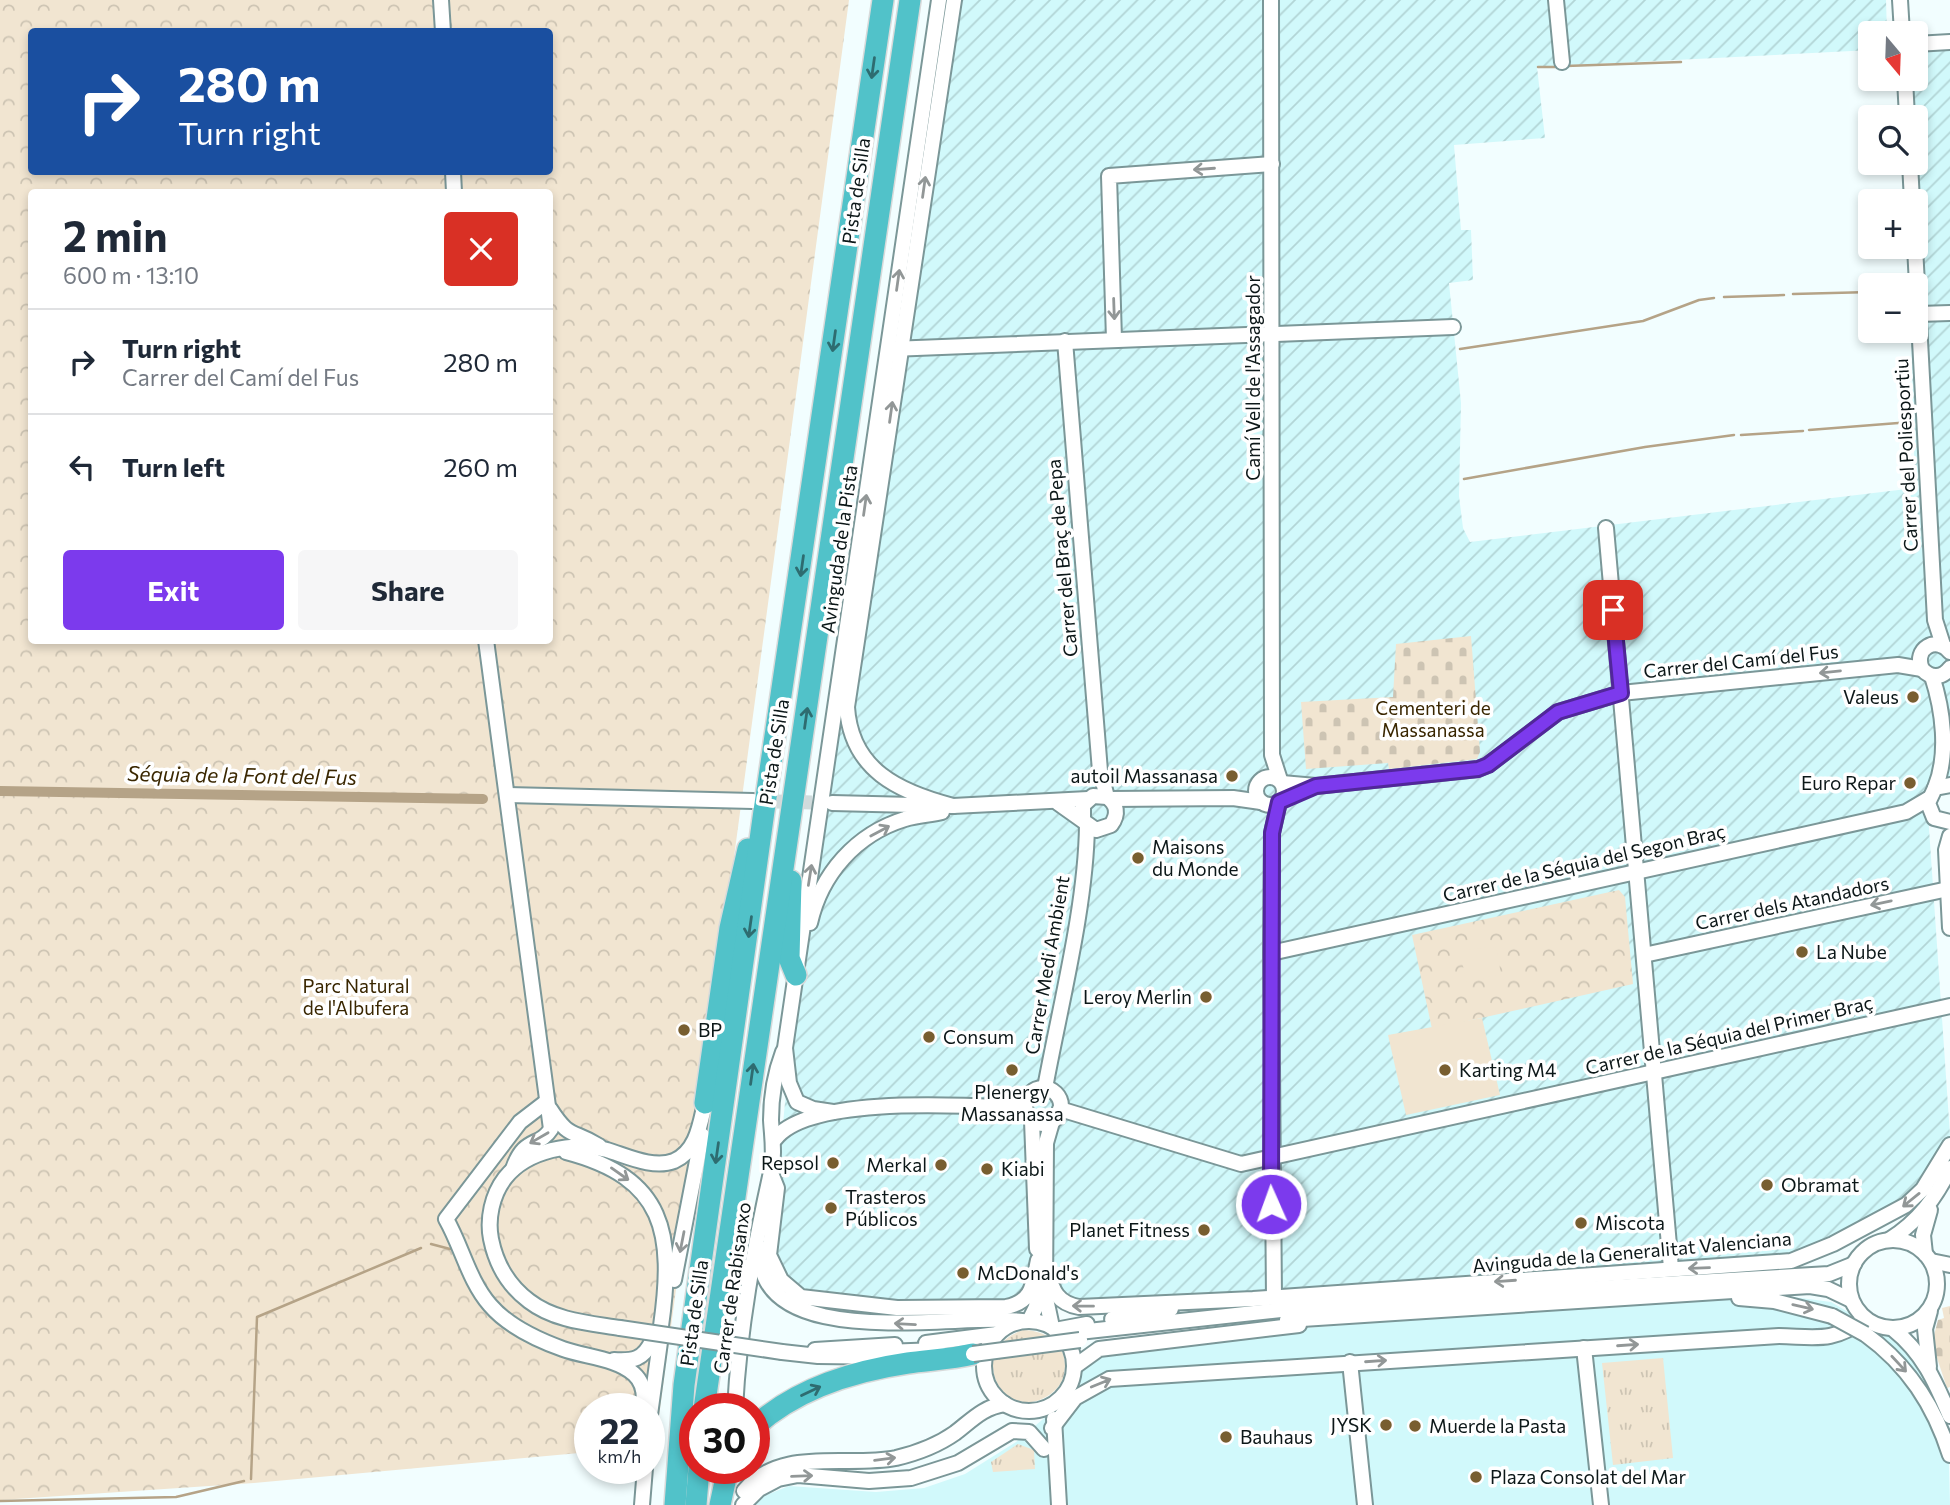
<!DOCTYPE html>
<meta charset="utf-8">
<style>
body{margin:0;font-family:Commissioner,sans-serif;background:#f6f6f7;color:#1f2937;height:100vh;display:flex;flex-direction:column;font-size:26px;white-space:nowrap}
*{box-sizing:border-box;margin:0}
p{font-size:23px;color:#747a83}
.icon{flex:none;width:38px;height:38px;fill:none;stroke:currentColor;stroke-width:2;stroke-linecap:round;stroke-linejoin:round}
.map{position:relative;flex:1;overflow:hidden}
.drawer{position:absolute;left:28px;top:189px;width:525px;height:455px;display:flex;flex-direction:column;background:#fff;border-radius:7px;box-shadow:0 4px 10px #0003}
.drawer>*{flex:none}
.banner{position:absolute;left:28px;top:28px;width:525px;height:147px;border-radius:7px;box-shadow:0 4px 10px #0003;background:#1a4fa0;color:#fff;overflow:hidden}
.needle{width:46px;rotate:161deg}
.buttons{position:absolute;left:1858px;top:21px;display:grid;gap:14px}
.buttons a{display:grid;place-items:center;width:70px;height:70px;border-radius:7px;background:#fff;box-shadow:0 4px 10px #0003;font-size:35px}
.speed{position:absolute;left:574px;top:1393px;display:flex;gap:14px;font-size:35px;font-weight:700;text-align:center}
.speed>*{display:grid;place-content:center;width:91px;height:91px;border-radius:50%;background:#fff;box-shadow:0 4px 10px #0003;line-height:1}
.speed small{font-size:18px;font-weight:400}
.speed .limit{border:10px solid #d22;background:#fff;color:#111}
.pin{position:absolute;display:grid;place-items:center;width:60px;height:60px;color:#fff;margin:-30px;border-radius:14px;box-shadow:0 4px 10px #0006}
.me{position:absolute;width:77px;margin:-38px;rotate:358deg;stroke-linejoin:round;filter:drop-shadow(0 0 5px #0008)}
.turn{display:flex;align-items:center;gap:24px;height:147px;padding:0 35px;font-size:32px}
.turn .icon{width:91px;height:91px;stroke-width:2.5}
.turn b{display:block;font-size:49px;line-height:60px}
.round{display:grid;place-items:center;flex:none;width:74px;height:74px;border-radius:7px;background:#f6f6f7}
.head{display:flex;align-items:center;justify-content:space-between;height:119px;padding:0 35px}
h1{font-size:42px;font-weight:700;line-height:52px}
.primary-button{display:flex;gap:14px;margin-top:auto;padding:14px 35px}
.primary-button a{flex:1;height:80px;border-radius:7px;background:#7c3aed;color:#fff;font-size:28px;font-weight:700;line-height:80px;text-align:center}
.primary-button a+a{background:#f6f6f7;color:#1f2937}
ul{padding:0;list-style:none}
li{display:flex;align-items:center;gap:21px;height:105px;padding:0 35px;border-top:2px solid #e0e1e3}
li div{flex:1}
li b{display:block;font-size:26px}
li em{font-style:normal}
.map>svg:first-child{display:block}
</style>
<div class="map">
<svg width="1950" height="1505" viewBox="0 0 1950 1505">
<defs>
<pattern id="industrial-furrows" width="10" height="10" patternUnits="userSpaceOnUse" patternTransform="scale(1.75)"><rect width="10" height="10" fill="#d1f9fb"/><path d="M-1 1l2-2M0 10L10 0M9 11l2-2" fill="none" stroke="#b2d5d6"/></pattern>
<pattern id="grass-tufts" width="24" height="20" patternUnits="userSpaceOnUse" patternTransform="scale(1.75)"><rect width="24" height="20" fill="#f1e5d1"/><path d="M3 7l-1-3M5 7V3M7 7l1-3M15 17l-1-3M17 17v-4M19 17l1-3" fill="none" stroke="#cdc4b3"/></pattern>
<pattern id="cemetery-stones" width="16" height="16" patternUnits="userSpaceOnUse" patternTransform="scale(1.75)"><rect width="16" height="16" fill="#f1e5d1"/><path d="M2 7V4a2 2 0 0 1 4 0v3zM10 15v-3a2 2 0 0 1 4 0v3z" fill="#cdc4b3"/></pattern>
<pattern id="park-crowns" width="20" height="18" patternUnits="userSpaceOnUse" patternTransform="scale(1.75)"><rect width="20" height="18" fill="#f1e5d1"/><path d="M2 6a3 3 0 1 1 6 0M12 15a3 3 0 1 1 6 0" fill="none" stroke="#cdc4b3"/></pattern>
</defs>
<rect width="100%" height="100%" fill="#f2feff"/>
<polygon fill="#d1f9fb" points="1763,1293 1831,1302 1901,1343 1947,1390 1950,1505 750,1505 754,1500 789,1486 876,1492 924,1488 965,1474 1016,1442 1049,1414 1095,1344"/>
<polygon fill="url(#industrial-furrows)" points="945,0 1886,0 1887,33 1871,33 1871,50 1537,67 1545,138 1454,145 1461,230 1471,230 1473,280 1449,283 1461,403 1459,496 1463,528 1470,542 1915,488 1911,331 1916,331 1916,285 1910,285 1909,247 1916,247 1916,117 1905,117 1904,79 1916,79 1916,39 1950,37 1950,791 1927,799 1950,1135 1926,1183 1881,1213 1794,1257 1255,1291 1039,1300 834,1299 795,1293 770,1262 794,1007"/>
<g fill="url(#grass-tufts)">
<path d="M1023,1330C1048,1330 1070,1347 1064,1374C1062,1385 1054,1393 1044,1398C1000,1420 966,1349 1023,1330Z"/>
<polygon points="1663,1358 1673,1458 1613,1465 1602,1363"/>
<polygon points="1018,1444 1034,1450 1035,1469 993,1472 991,1462"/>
</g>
<g fill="url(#cemetery-stones)">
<polygon points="1471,636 1480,752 1477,759 1389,769 1388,763 1306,769 1301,702 1393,697 1396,644"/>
<polygon points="1950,1306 1950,1387 1947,1388 1932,1343 1938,1320 1944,1318 1942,1308"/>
</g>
<g fill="url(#park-crowns)" fill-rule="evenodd">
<path d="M0,0H849L655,1446L649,1447V1409H590V1452L254,1483L0,1500ZM32,32H550V172H32ZM32,192H550V640H32Z"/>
<polygon points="1619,890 1625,897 1633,984 1432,1029 1412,935"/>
</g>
<g fill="#f1e5d1">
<polygon points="1496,947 1501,974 1467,982 1459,950"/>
<polygon points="1482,1018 1500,1095 1406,1115 1388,1035"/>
</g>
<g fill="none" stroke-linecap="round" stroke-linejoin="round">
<g stroke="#b5a387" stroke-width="2.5">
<polyline points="1566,66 1681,62"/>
<polyline points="1538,67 1559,67"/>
<polyline points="1793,294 1871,292"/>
<polyline points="1724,297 1784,295"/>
<polyline points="1460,349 1643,321 1699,300 1714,298"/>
<polyline points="1809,430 1911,422"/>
<polyline points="1741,435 1803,431"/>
<polyline points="1464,479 1645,447 1734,435"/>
<polyline points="431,1244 450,1249"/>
<polyline points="251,1479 257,1317 421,1248"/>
<polyline points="0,1501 176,1497 244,1481"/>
</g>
<polyline stroke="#b5a387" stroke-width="10" points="0,791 483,799"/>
<polyline stroke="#d0dbdc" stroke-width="14" stroke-dasharray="14 7" stroke-linecap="butt" points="756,801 831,803"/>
<defs>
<g id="minor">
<polyline points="441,0 443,32"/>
<polyline points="1271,0 1272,755 1280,780"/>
<polyline points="1556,0 1562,62"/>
<polyline points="1900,0 1902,33"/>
<polyline points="1916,44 1950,42"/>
<polyline points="1905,79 1907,117"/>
<polyline points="1910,163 1912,201"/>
<polyline points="453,172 454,192"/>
<polyline points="1915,247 1935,620 1943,645"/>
<polyline points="1919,314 1950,313"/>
<polyline points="1114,339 1109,176 1272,164"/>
<polyline points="1065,341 1100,771 1107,797"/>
<polyline points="891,349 1453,327"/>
<polyline points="1606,528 1671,1268"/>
<path d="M486,640L551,1129C539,1148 524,1136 513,1169"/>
<path d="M1950,652C1936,635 1913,649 1922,669C1931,679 1942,678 1950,668"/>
<path d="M1932,676C1943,710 1949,754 1935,788"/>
<circle cx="1270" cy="791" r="14"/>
<polyline points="1282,783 1316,786 1478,769 1488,765 1558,712 1621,693 1898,665 1922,669"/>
<polyline points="1950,785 1935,788 1928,803 1934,818 1950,822"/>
<polyline points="508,795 753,801"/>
<polyline points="1110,799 1233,798 1261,802"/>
<polyline points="832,803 953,806 1088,799"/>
<path d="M1058,803L1096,830L1111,825C1119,814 1117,804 1107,797L1093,796L1083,805V819"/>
<path d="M953,806C899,792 851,770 847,707L954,0"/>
<polyline points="1950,836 1946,850 1950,928"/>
<path d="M810,923C821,874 856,834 905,819C917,815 930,815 942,812"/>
<polyline points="1271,953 1906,812 1928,799"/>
<polyline points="1644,955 1948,889"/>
<path d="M1045,1088C1060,1006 1086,907 1087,825"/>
<circle cx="1043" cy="1106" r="18"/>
<path d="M546,1102L520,1122L446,1219C462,1247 469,1281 490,1305C507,1325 538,1340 563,1349C585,1357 616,1358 634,1374C644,1383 645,1397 643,1409"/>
<path d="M550,1109C570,1140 572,1129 599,1146"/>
<polyline points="1060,1109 1241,1164 1950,1006"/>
<polyline points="833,1112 813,1109 797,1102 789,1083 785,1048 939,0"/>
<polyline points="1032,1121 1037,1249"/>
<polyline points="1052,1122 1046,1143 1045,1294 1052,1327"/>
<path d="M775,1139C809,1094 970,1106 1024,1108"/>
<path d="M566,1152C666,1178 674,1234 661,1326"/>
<path d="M771,1173L777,1188L769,1255L781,1280L801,1297L897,1308L1006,1307C1033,1302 1033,1284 1038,1260"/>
<circle cx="1893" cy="1284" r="44"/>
<path d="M1889,1240C1918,1222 1936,1198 1950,1168"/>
<path d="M760,1248C755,1356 959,1312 1022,1321"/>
<polyline points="1925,1254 1923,1235 1930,1210"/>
<polyline points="1931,1261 1950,1265"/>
<path d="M1047,1272C1053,1291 1057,1303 1079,1307L1253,1299L1791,1261L1833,1244L1906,1205L1923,1189L1950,1145"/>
<polyline points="674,1280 702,1135"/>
<polyline points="1274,1298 1271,953 1272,833 1279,802"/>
<polyline points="1739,1298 1774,1301 1832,1316"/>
<polyline points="1112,1319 1171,1309"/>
<polyline points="1287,1320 1810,1286 1828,1289 1851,1300"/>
<polyline points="1029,1321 1036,1307 1038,1283"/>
<circle cx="1029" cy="1366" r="45"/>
<path d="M620,1328C589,1323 555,1321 529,1301C509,1286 496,1264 491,1239C487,1219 492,1195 505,1178C527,1150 573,1141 607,1150C627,1156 653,1169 674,1161C697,1151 700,1124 705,1103"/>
<path d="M1893,1329C1923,1353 1935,1381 1950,1416"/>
<polyline points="1055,1330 1087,1324"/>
<polyline points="1079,1332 1336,1304 1829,1274 1854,1264"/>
<path d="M1865,1334C1908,1365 1934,1405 1950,1455"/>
<polyline points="926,1343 997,1334"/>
<polyline points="1584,1348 1601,1505"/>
<polyline points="815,1350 895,1345"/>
<polyline points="782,1352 818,1356 895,1357"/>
<polyline points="884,1352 938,1350"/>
<path d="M614,1360C633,1361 643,1360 652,1341"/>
<polyline points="1350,1362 1365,1505"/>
<polyline points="1074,1367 1099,1349 1299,1325"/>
<polyline points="1929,1367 1925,1329 1930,1311"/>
<path d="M735,1409C739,1329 754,1249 771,1172C775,1154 772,1138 771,1120C771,1097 775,1073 783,1052"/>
<polyline points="1054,1419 1059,1505"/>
<polyline points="649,1422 660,1342"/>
<path d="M1052,1428L1075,1398L1109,1379L1779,1336C1817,1337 1832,1343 1865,1319"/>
<path d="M744,1491C781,1446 845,1468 896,1458C917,1453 938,1445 955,1433C972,1420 983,1407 1005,1404"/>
<polyline points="642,1505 645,1468"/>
<polyline points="743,1505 759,1489 778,1479 798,1475 869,1481 911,1478 958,1463 1012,1431 1029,1432 1044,1449"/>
</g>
<g id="highway">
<polyline points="791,881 789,958 796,975"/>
<polyline points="705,1103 730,928 748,849"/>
<polyline points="704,1409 910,0"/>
<path d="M754,1427C796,1389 853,1371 908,1363C930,1360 952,1359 973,1354"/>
<polyline points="675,1505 684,1385 764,811 883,0"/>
<polyline points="696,1505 699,1468"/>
<polyline points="720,1505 728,1468"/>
</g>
</defs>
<use href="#minor" stroke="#7b9798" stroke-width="18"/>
<use href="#highway" stroke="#d8dada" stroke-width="24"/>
<use href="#minor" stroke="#fff" stroke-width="14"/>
<use href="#highway" stroke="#51c2c9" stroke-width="21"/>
<defs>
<g id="minor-bridge">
<polyline points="1832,1316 1865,1334"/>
<polyline points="620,1328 782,1352"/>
<polyline points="973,1354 1080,1340"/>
</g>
</defs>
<use href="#minor-bridge" stroke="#7b9798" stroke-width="18" stroke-linecap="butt"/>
<use href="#minor-bridge" stroke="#fff" stroke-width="14"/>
</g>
<defs><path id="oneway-shaft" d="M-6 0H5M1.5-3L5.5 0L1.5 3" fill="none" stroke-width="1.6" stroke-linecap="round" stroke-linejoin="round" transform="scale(1.75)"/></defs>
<g stroke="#2e6c70">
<use href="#oneway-shaft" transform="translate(873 68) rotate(98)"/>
<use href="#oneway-shaft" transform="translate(834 341) rotate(98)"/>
<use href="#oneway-shaft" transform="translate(802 566) rotate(98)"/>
<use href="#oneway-shaft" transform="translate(806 718) rotate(-82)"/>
<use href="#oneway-shaft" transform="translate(750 927) rotate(98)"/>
<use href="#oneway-shaft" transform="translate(752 1074) rotate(-82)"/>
<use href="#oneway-shaft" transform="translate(717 1153) rotate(98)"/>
<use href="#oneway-shaft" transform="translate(811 1391) rotate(-25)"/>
</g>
<g stroke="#929797">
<use href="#oneway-shaft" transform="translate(1204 169) rotate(176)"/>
<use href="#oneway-shaft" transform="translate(924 187) rotate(-82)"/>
<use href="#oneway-shaft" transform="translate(898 280) rotate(-82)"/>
<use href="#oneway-shaft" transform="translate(1114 309) rotate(88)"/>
<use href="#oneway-shaft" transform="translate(891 412) rotate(-82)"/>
<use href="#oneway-shaft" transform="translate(865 505) rotate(-82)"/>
<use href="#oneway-shaft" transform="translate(1830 672) rotate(174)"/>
<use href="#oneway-shaft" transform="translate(880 831) rotate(-28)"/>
<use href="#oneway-shaft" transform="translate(810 875) rotate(-81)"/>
<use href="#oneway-shaft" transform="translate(1881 903) rotate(168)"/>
<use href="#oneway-shaft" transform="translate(539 1138) rotate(150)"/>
<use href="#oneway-shaft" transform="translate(620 1174) rotate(35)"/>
<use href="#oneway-shaft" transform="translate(1911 1200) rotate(141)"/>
<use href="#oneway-shaft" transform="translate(682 1242) rotate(101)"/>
<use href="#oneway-shaft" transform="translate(1699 1268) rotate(178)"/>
<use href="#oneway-shaft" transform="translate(1505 1281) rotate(176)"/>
<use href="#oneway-shaft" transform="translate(1083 1306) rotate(-179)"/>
<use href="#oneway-shaft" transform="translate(1803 1307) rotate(13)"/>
<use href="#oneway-shaft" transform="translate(905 1324) rotate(-177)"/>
<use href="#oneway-shaft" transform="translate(1628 1345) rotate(-4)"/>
<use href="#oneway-shaft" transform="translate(1376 1361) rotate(-4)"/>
<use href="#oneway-shaft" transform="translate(1899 1364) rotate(47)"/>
<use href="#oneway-shaft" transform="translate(1101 1383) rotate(-22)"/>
<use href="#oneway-shaft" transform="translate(885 1459) rotate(-7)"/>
<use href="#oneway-shaft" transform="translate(802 1476) rotate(-2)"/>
</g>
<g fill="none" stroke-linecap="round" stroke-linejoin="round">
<defs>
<polyline id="route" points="1271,1204 1272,833 1279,802 1316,786 1478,769 1488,765 1558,712 1621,693 1613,610"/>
</defs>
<use href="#route" stroke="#51269a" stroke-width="18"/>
<use href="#route" stroke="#7c3aed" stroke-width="12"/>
</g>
<g fill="#785e30" stroke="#fff" stroke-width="2.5">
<circle cx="1913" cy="697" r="7"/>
<circle cx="1232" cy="776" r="7"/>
<circle cx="1910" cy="783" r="7"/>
<circle cx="1138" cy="858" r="7"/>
<circle cx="1802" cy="952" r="7"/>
<circle cx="1206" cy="997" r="7"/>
<circle cx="684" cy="1030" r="7"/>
<circle cx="929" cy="1037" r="7"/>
<circle cx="1012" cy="1070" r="7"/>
<circle cx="1445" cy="1070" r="7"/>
<circle cx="833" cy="1163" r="7"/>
<circle cx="941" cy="1165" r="7"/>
<circle cx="987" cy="1169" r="7"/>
<circle cx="1767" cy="1185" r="7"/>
<circle cx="831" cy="1208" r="7"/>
<circle cx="1581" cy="1223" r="7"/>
<circle cx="1204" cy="1230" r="7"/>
<circle cx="963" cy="1273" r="7"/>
<circle cx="1386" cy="1425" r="7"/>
<circle cx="1415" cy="1426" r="7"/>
<circle cx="1226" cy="1437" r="7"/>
<circle cx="1476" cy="1477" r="7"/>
</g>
<g text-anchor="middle" stroke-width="7" stroke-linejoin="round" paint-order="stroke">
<g font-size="19" fill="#0c1718" stroke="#fff">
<text transform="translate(856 191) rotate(-82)" y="7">Pista de Silla</text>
<text transform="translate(1253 378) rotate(-90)" y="7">Camí Vell de l'Assagador</text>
<text transform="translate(1906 455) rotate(-93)" y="7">Carrer del Poliesportiu</text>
<text transform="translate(839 549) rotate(-82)" y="7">Avinguda de la Pista</text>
<text transform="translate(1062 558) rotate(-95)" y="7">Carrer del Braç de Pepa</text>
<text transform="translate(1741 661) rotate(-6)" y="7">Carrer del Camí del Fus</text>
<text transform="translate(774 752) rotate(-81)" y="7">Pista de Silla</text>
<text transform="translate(1584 863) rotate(-13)" y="7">Carrer de la Séquia del Segon Braç</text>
<text transform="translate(1792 903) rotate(-12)" y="7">Carrer dels Atandadors</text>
<text transform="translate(1047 965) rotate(-80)" y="7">Carrer Medi Ambient</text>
<text transform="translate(1729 1035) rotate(-13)" y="7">Carrer de la Séquia del Primer Braç</text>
<text transform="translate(1632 1252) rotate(-5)" y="7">Avinguda de la Generalitat Valenciana</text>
<text transform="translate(732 1288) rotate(-82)" y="7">Carrer de Rabisanxo</text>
<text transform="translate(694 1313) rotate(-82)" y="7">Pista de Silla</text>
</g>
<g font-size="19" fill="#0c1718" stroke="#fff" text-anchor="start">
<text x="1899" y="704" text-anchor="end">Valeus</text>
<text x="1218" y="783" text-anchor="end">autoil Massanasa</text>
<text x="1896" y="790" text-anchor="end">Euro Repar</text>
<text x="1152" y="854">Maisons<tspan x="1152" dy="22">du Monde</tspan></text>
<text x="1816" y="959">La Nube</text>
<text x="1192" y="1004" text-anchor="end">Leroy Merlin</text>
<text x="698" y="1037">BP</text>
<text x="943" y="1044">Consum</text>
<text x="1459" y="1077">Karting M4</text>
<text x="1012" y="1099" text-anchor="middle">Plenergy<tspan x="1012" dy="22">Massanassa</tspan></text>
<text x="819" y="1170" text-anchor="end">Repsol</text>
<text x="927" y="1172" text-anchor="end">Merkal</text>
<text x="1001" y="1176">Kiabi</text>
<text x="1781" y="1192">Obramat</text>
<text x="845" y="1204">Trasteros<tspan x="845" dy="22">Públicos</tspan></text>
<text x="1595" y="1230">Miscota</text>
<text x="1190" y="1237" text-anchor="end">Planet Fitness</text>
<text x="977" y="1280">McDonald's</text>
<text x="1372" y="1432" text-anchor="end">JYSK</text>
<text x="1429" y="1433">Muerde la Pasta</text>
<text x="1240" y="1444">Bauhaus</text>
<text x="1490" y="1484">Plaza Consolat del Mar</text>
</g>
<g font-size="19" fill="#392600" stroke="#fff">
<text x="1433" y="715">Cementeri de<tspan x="1433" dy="22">Massanassa</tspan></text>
<text x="356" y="993">Parc Natural<tspan x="356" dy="22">de l'Albufera</tspan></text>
</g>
<g font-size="21" font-style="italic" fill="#3a2701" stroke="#fff">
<text transform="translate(242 776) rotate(1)" y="7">Séquia de la Font del Fus</text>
</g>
</g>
</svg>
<div class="buttons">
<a><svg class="needle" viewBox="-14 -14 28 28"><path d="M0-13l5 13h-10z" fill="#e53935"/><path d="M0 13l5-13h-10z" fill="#747a83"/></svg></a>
<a><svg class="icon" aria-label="search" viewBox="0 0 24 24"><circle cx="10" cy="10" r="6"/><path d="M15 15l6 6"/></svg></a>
<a>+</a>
<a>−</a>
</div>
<div class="speed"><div>22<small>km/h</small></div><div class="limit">30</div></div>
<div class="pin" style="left:1613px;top:610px;background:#d93025"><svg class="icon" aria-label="arrive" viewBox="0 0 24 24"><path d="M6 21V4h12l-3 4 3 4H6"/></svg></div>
<svg class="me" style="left:1271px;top:1204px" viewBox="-20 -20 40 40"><circle r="17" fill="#7c3aed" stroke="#fff" stroke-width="3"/><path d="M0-11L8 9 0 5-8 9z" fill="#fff"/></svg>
<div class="banner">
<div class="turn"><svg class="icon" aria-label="right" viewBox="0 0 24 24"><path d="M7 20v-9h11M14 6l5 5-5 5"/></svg><div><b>280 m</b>Turn right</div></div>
</div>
<section class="drawer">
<div class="head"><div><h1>2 min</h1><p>600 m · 13:10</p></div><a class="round" style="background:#d93025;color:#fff"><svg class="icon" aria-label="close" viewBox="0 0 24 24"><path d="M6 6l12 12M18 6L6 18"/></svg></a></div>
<ul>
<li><svg class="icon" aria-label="right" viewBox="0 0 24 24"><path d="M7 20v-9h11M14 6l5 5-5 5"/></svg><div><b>Turn right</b><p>Carrer del Camí del Fus</p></div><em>280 m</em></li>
<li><svg class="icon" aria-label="left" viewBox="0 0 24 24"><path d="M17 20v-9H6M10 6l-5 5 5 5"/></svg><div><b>Turn left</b></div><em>260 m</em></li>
</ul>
<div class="primary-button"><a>Exit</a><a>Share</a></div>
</section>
</div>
